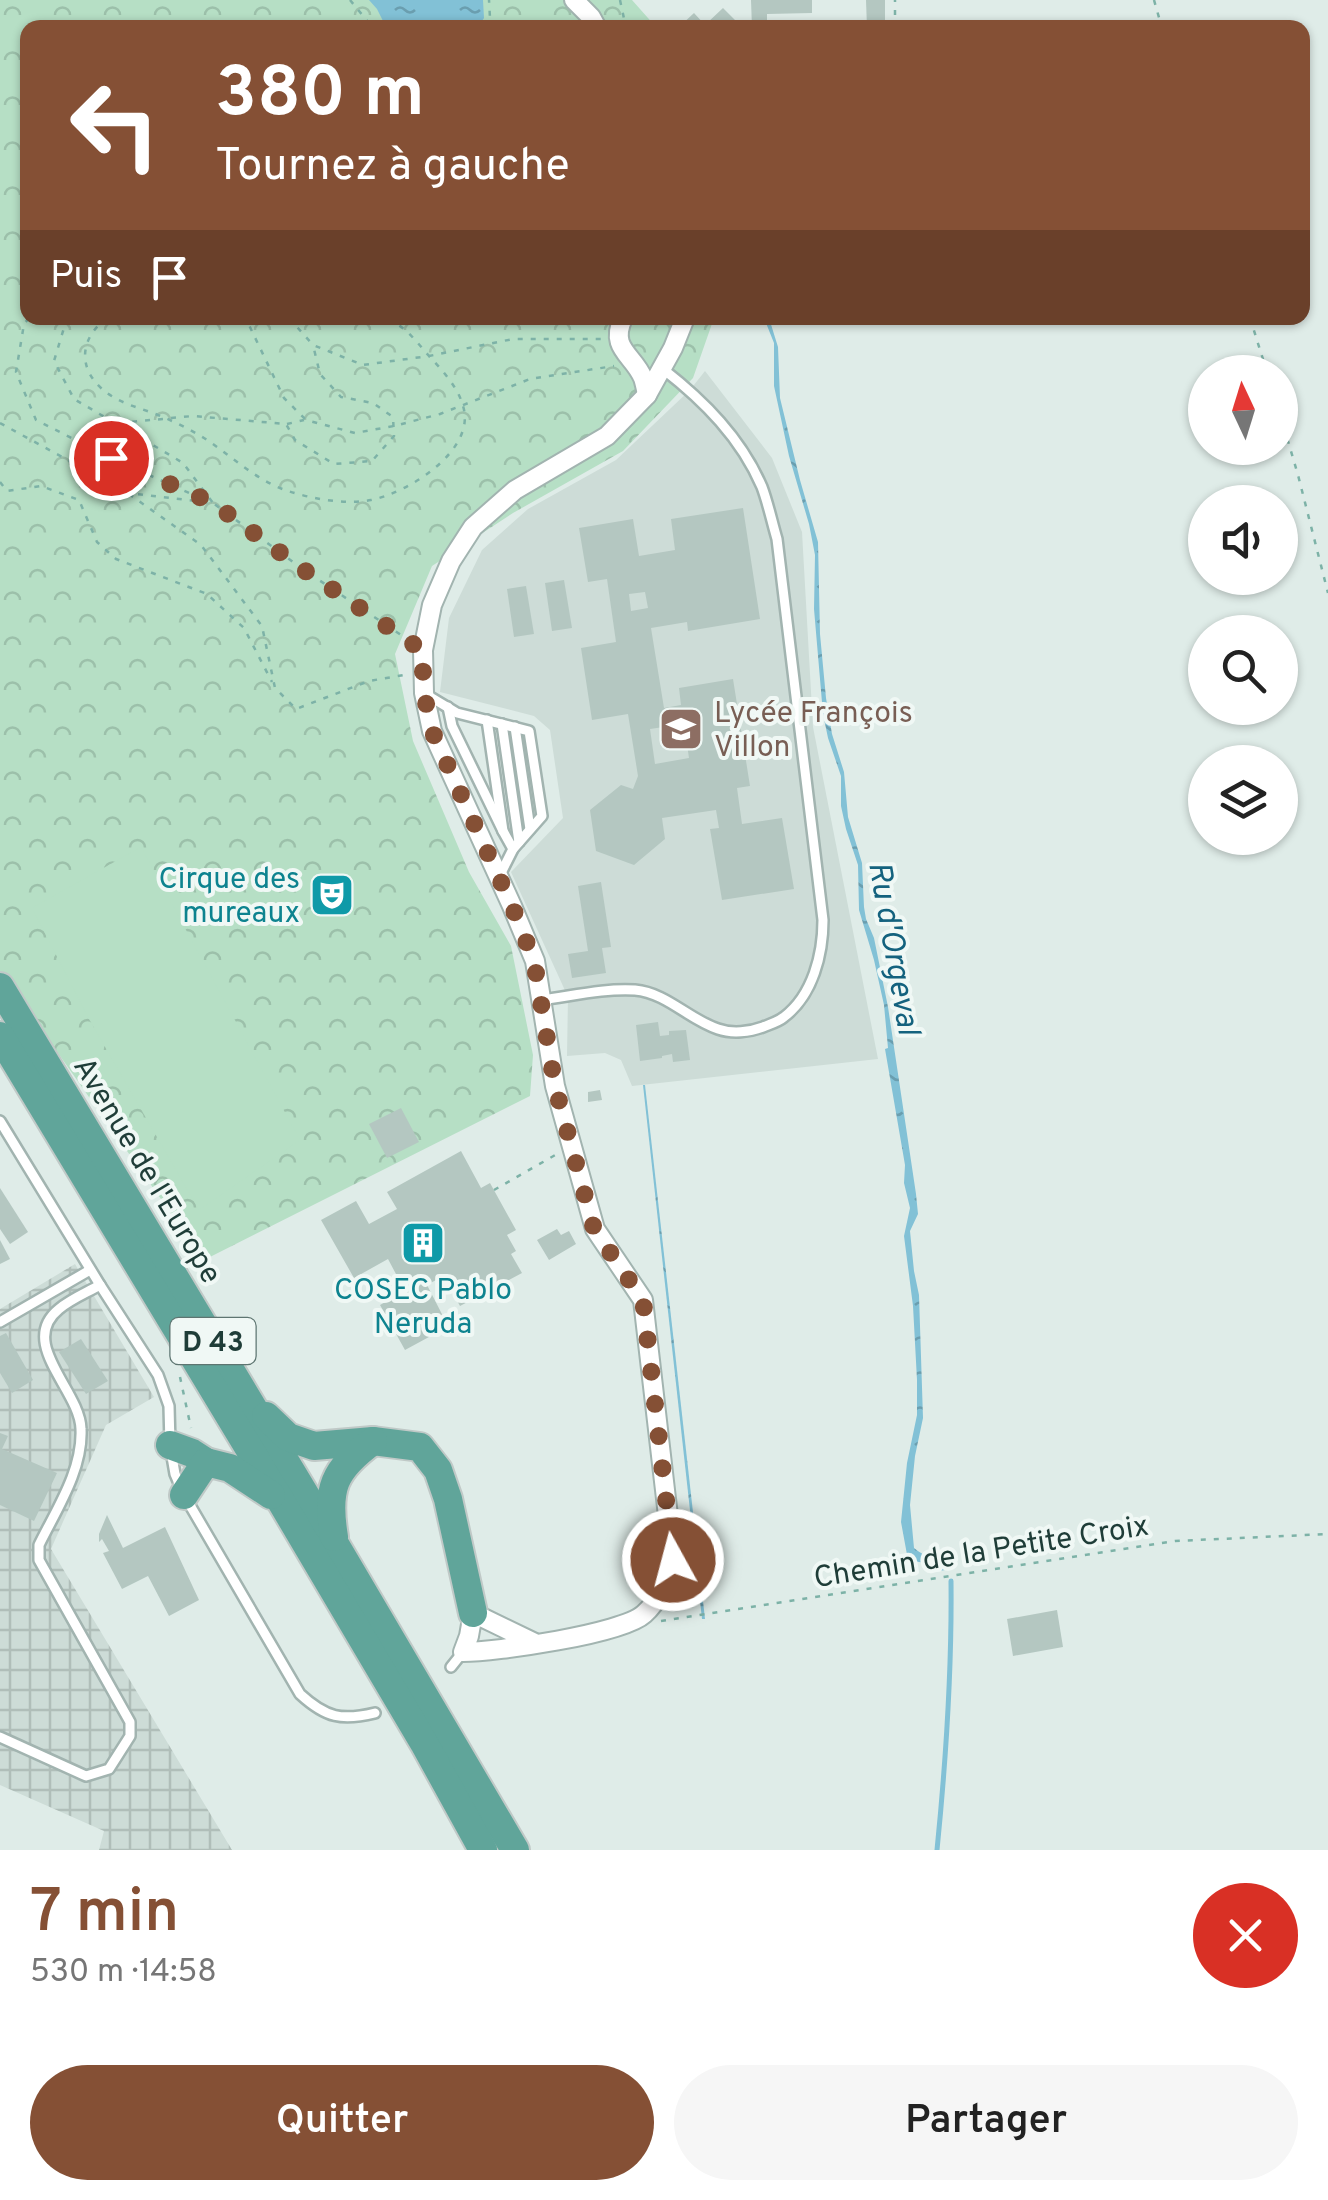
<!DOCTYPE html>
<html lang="fr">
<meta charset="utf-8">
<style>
body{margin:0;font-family:Overpass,sans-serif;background:#f6f6f6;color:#222;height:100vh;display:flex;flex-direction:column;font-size:38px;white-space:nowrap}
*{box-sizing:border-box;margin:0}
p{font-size:32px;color:#767676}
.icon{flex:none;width:55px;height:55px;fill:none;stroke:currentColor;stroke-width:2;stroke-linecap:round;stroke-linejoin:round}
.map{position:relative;height:1850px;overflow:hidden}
.details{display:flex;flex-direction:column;background:#fff;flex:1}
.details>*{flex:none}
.guide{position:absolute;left:20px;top:20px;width:1290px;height:305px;border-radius:20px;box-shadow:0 2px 8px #0004;background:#855035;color:#fff;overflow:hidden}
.needle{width:65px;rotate:356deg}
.buttons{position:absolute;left:1188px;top:355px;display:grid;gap:20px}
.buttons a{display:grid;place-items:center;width:110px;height:110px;border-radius:50%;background:#fff;box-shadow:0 2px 8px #0004;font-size:50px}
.pin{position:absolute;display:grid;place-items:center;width:85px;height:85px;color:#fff;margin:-42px;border:5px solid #fff;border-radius:50%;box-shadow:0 2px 10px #0007}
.me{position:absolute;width:110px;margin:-55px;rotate:353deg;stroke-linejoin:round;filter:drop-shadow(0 0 8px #0008)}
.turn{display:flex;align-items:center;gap:35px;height:210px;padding:0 30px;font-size:45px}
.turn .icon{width:130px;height:130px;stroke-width:2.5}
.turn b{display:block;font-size:70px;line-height:85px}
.then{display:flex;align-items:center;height:95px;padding:0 30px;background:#0003;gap:20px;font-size:38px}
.round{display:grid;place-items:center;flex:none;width:105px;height:105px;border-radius:52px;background:#f6f6f6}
.summary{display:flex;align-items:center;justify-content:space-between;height:170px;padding:0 30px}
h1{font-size:60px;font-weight:600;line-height:75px;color:#855035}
.action{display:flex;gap:20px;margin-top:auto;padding:20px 30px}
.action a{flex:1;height:115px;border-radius:60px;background:#855035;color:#fff;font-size:40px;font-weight:600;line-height:115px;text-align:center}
.action a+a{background:#f6f6f6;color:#222}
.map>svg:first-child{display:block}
</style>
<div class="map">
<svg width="1328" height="1850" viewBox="0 0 1328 1850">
<defs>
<pattern id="industrial-grid" width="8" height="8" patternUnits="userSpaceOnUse" patternTransform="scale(2.5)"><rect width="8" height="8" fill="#cddcd7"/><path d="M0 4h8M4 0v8" fill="none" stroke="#b0beb9"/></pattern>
<pattern id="park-crowns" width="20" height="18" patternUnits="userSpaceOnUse" patternTransform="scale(2.5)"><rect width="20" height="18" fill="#b6dfc5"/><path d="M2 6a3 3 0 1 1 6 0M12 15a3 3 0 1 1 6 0" fill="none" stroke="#9cc0aa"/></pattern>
<pattern id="water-ripples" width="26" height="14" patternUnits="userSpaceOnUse" patternTransform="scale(2.5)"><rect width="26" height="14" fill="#82c1d6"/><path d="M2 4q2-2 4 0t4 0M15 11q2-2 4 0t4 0" fill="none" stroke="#6a9eaf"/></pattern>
</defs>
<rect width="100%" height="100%" fill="#dfece8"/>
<polygon fill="#cddcd7" points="705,371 772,458 802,532 813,727 878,1059 632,1086 621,1060 605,1053 567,1056 568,997 511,872 563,818 550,730 534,716 440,692 449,618 482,550 528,509 616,460 690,390"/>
<polygon fill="url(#industrial-grid)" points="75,1264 154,1397 106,1425 51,1549 232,1850 99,1850 104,1831 0,1785 0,1309"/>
<polygon fill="url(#park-crowns)" points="0,0 632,0 656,27 28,28 28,318 714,318 693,378 623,451 513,513 432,566 395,654 413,741 469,872 511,946 533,1055 530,1096 204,1260 0,971"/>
<polygon fill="#b6dfc5" points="141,847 300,1140 199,1210 89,1019 32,908"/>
<g fill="url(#water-ripples)">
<polygon points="369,0 483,0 484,18 478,27 386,27 377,9"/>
<path d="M764,318H769L778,347L780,398L800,480L818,542L820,634L826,698L832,734L844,772L848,817L862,863L864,907L866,919L874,938L888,1007L916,1194L918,1214L910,1231L914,1271L919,1295L923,1418L915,1456L910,1505L914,1548C925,1558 939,1559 951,1567V1569L939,1571L930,1564L908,1560L901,1522L907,1463L917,1415V1380L913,1306L904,1236L910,1208L904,1183L905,1165L885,1049L888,1048L884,1005L874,960L859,910L858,865L846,829L841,806V776L828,738L823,714L814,609L815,555L809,524L789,456L774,386V343Z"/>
<polygon points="643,1085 645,1085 705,1619 702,1619"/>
</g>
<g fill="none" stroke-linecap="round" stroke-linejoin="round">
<path stroke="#82c1d6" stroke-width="5" d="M937,1850C946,1760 952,1671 951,1581"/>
</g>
<g fill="#b4c7c1" fill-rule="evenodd">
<polygon points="751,0 812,0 812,13 767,14 767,28 752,28"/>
<polygon points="866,0 885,0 885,28 867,28"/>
<polygon points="723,8 735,20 727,28 678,28 694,13 705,25"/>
<path d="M743,508L760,619L688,631L687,622L651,628L664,708L681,705L679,688L733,679L750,786L737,788L742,824L782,818L794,889L722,900L710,829L719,828L716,810L662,818L665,839L634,865L596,851L590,810L621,785L633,789L638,776L628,714L592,720L581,648L616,642L607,579L588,582L579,528L633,519L639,556L675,550L671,519ZM645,592L648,608L631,611L629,594ZM684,724L689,758L655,764L650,729Z"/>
<polygon points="564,580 572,628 552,631 545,583"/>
<polygon points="526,586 534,634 514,637 507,589"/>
<polygon points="601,882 611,947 602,948 606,973 572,978 568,954 588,951 578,886"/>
<polygon points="658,1022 660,1036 669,1035 669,1031 686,1030 690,1060 673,1062 672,1054 662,1056 662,1058 640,1061 636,1025"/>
<polygon points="600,1090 602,1100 588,1102 588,1092"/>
<polygon points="401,1108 419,1142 387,1158 369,1124"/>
<polygon points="461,1151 481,1188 490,1183 516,1230 507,1235 516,1251 511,1254 522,1273 460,1306 450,1288 442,1292 436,1280 427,1285 445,1320 436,1325 440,1331 405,1350 380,1305 405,1291 388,1259 354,1278 321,1220 356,1201 369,1224 397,1209 387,1192"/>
<polygon points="0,1188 28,1232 10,1244 0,1229"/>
<polygon points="557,1229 561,1235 569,1231 576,1244 549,1260 537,1240"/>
<polygon points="0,1240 10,1259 0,1264"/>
<polygon points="6,1333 33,1380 12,1393 0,1373 0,1336"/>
<polygon points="81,1339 108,1381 86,1394 59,1352"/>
<polygon points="0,1433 8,1436 2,1449 57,1473 34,1521 0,1505"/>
<polygon points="107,1515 123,1548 165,1527 199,1600 169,1616 148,1576 122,1589 103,1553 109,1551 102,1539 99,1542 99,1534"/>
<polygon points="1057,1610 1063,1647 1013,1656 1007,1619"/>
</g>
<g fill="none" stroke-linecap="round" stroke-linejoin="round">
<defs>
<g id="service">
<polyline points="427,695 457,713 529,731 542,816 513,849 500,875"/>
<polyline points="448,707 452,726 503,831"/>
<polyline points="487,720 503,831 513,849"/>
<polyline points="502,724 519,842"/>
<polyline points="515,727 530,829"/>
<path d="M542,1000C572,996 605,988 635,990C667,993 688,1019 718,1029C732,1034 750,1032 763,1027C770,1024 778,1022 784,1017C813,995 823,954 823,920L777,539C772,522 768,503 762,487C741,438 704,401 663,369"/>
<path d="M0,1121L100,1285L158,1375L169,1406L170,1445L175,1474L184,1495L300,1694C326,1718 342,1721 375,1713"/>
<polyline points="0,1322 90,1270"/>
<polyline points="451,1667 463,1652"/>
<path d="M0,1737L86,1776L109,1769L130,1736V1722L39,1560V1545C56,1510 83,1470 81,1429C80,1390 17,1343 59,1309C71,1299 86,1293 100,1285"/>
</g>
<g id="minor">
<polyline points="574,0 591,17 597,28"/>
<path d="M623,318C609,349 633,354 643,378C645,384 646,390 647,395"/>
<path d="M535,1643L473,1613L469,1636L463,1652C496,1652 622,1634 644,1614C660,1600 666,1579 673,1559L643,1300L595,1229L555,1086L535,961L512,906L432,731L424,693L423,650L432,605L451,561L473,527L515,490L607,436L647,395L673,348L685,318"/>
</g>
<g id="primary">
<polyline points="0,987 336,1546 515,1850"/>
<polyline points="0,1036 282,1503 424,1743 483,1850"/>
<polyline points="266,1416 288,1437 314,1446 373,1441 420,1447 438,1470 448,1499 473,1613"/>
<polyline points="170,1445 192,1453 206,1462"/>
<polyline points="184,1495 206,1462 230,1468 271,1495"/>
<path d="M334,1537C326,1489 333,1470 373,1441"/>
</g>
</defs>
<use href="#service" stroke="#a2b4b0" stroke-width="14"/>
<use href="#minor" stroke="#a2b4b0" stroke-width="22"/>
<use href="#primary" stroke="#c0c9c7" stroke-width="32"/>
<g stroke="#7db2a7" stroke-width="2.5" stroke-dasharray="5 8" stroke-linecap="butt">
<polyline points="350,0 373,28"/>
<polyline points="620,0 626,28"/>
<polyline points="1154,0 1162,28"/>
<polyline points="486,28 490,18 489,0"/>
<polyline points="895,28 895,0"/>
<polyline points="29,318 24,324 16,372 36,420 111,458 207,501"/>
<polyline points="67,318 54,361 74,399 115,423"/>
<path d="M107,318C81,337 77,366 101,388C118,404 142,408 163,417C177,423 191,430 204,438C232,456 255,480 288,491C313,499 345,505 371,500C408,493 477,450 463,406C458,387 442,370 429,356C415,340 403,323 383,318"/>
<polyline points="240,318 249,325 284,398 306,420 355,433 394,426 440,414 530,379 614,366"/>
<polyline points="289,318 313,345 363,365 429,356 513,339 602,339"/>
<polyline points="1250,318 1267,372"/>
<polyline points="1280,414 1298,475 1328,593"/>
<polyline points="171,418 193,416 286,424 295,440 334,464 372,461 394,436 393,417 373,403 341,397 320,374 313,345"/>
<polyline points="163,419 116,423 183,463 213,503"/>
<polyline points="0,423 128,493 213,503 304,570 407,639"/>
<polyline points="287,424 304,420"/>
<polyline points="0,482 7,491 41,486 79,500 97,542 116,559 207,594 244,628 272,682"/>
<polyline points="129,494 201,545 262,626 275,688 296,709 369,681 404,675"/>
<polyline points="494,1190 557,1154"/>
<polyline points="180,1377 191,1428"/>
<polyline points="661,1621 1175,1541 1328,1534"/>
</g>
<use href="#service" stroke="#fff" stroke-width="9"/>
<use href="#minor" stroke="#fff" stroke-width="18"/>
<use href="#primary" stroke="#60a59a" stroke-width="28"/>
</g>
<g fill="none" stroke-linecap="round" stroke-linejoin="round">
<polyline stroke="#855035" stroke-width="18" stroke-dasharray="0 32.4" points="111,458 213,503 304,570 422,650 424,694 432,731 512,906 534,961 555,1086 594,1229 643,1300 673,1560"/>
</g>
<defs>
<symbol id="school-square" viewBox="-11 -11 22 22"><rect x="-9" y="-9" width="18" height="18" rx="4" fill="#8d6e63" stroke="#f0f8f5"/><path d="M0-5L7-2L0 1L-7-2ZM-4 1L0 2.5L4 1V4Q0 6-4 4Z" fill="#fff"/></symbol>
<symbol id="theatre-square" viewBox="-11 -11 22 22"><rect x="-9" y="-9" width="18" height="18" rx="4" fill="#0f9aa8" stroke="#f0f8f5"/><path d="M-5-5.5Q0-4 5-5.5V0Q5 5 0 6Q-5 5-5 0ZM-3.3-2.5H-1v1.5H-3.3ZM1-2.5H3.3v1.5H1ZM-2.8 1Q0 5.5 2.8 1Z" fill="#fff"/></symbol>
<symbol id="building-square" viewBox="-11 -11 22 22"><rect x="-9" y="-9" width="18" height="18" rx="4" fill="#0f9aa8" stroke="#f0f8f5"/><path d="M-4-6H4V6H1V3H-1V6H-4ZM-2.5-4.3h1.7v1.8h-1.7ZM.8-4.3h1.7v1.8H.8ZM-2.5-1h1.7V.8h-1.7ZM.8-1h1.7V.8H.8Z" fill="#fff"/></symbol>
</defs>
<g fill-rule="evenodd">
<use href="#school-square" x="656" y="704" width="50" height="50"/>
<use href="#theatre-square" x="307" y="870" width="50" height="50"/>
<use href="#building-square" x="398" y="1218" width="50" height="50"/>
</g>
<g text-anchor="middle" stroke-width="8" stroke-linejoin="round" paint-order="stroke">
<rect fill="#f0f8f5" stroke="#5e7571" stroke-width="2.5" x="170.5" y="1318" width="85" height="46" rx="8"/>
<g font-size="28" font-weight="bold" fill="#1f3d38">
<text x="213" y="1351">D 43</text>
</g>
<g font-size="30" fill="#785e54" stroke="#f0f8f5" text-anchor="start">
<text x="714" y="722">Lycée François<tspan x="714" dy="34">Villon</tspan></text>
</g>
<g font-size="30" fill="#0d838f" stroke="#f0f8f5" text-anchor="end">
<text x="300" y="888">Cirque des<tspan x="300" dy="34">mureaux</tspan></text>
<text x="423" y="1299" text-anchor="middle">COSEC Pablo<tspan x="423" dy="34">Neruda</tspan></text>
</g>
<g font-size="30" fill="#1f3d38" stroke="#f0f8f5">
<text transform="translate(148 1170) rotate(59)" y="10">Avenue de l'Europe</text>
<text transform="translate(981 1551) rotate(-9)" y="10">Chemin de la Petite Croix</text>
</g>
<g font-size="32" font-style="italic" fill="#14627e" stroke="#f0f8f5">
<text transform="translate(895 948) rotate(80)" y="11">Ru d'Orgeval</text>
</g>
</g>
</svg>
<div class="buttons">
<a><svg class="needle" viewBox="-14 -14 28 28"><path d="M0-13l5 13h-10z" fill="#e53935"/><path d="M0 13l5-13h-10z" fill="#767676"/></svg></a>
<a><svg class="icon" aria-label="sound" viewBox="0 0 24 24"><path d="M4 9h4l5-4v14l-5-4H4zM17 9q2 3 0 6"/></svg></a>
<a><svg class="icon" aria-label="search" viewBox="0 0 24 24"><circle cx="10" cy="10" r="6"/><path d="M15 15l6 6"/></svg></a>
<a><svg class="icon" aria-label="layers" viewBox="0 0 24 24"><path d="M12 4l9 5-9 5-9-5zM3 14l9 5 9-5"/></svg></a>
</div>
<div class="pin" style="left:111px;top:458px;background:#d93025"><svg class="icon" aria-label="arrive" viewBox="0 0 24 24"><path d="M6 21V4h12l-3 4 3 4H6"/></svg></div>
<svg class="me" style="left:673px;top:1560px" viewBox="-20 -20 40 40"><circle r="17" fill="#855035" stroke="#fff" stroke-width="3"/><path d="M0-11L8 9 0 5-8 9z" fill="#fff"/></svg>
<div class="guide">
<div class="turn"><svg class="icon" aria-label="left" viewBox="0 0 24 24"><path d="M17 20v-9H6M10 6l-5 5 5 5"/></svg><div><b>380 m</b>Tournez à gauche</div></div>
<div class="then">Puis<svg class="icon" aria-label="arrive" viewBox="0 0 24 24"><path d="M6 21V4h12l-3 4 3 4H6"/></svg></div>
</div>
</div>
<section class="details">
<div class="summary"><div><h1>7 min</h1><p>530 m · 14:58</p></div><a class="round" style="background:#d93025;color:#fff"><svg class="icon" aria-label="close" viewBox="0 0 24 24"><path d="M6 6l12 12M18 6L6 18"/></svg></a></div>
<div class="action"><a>Quitter</a><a>Partager</a></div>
</section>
